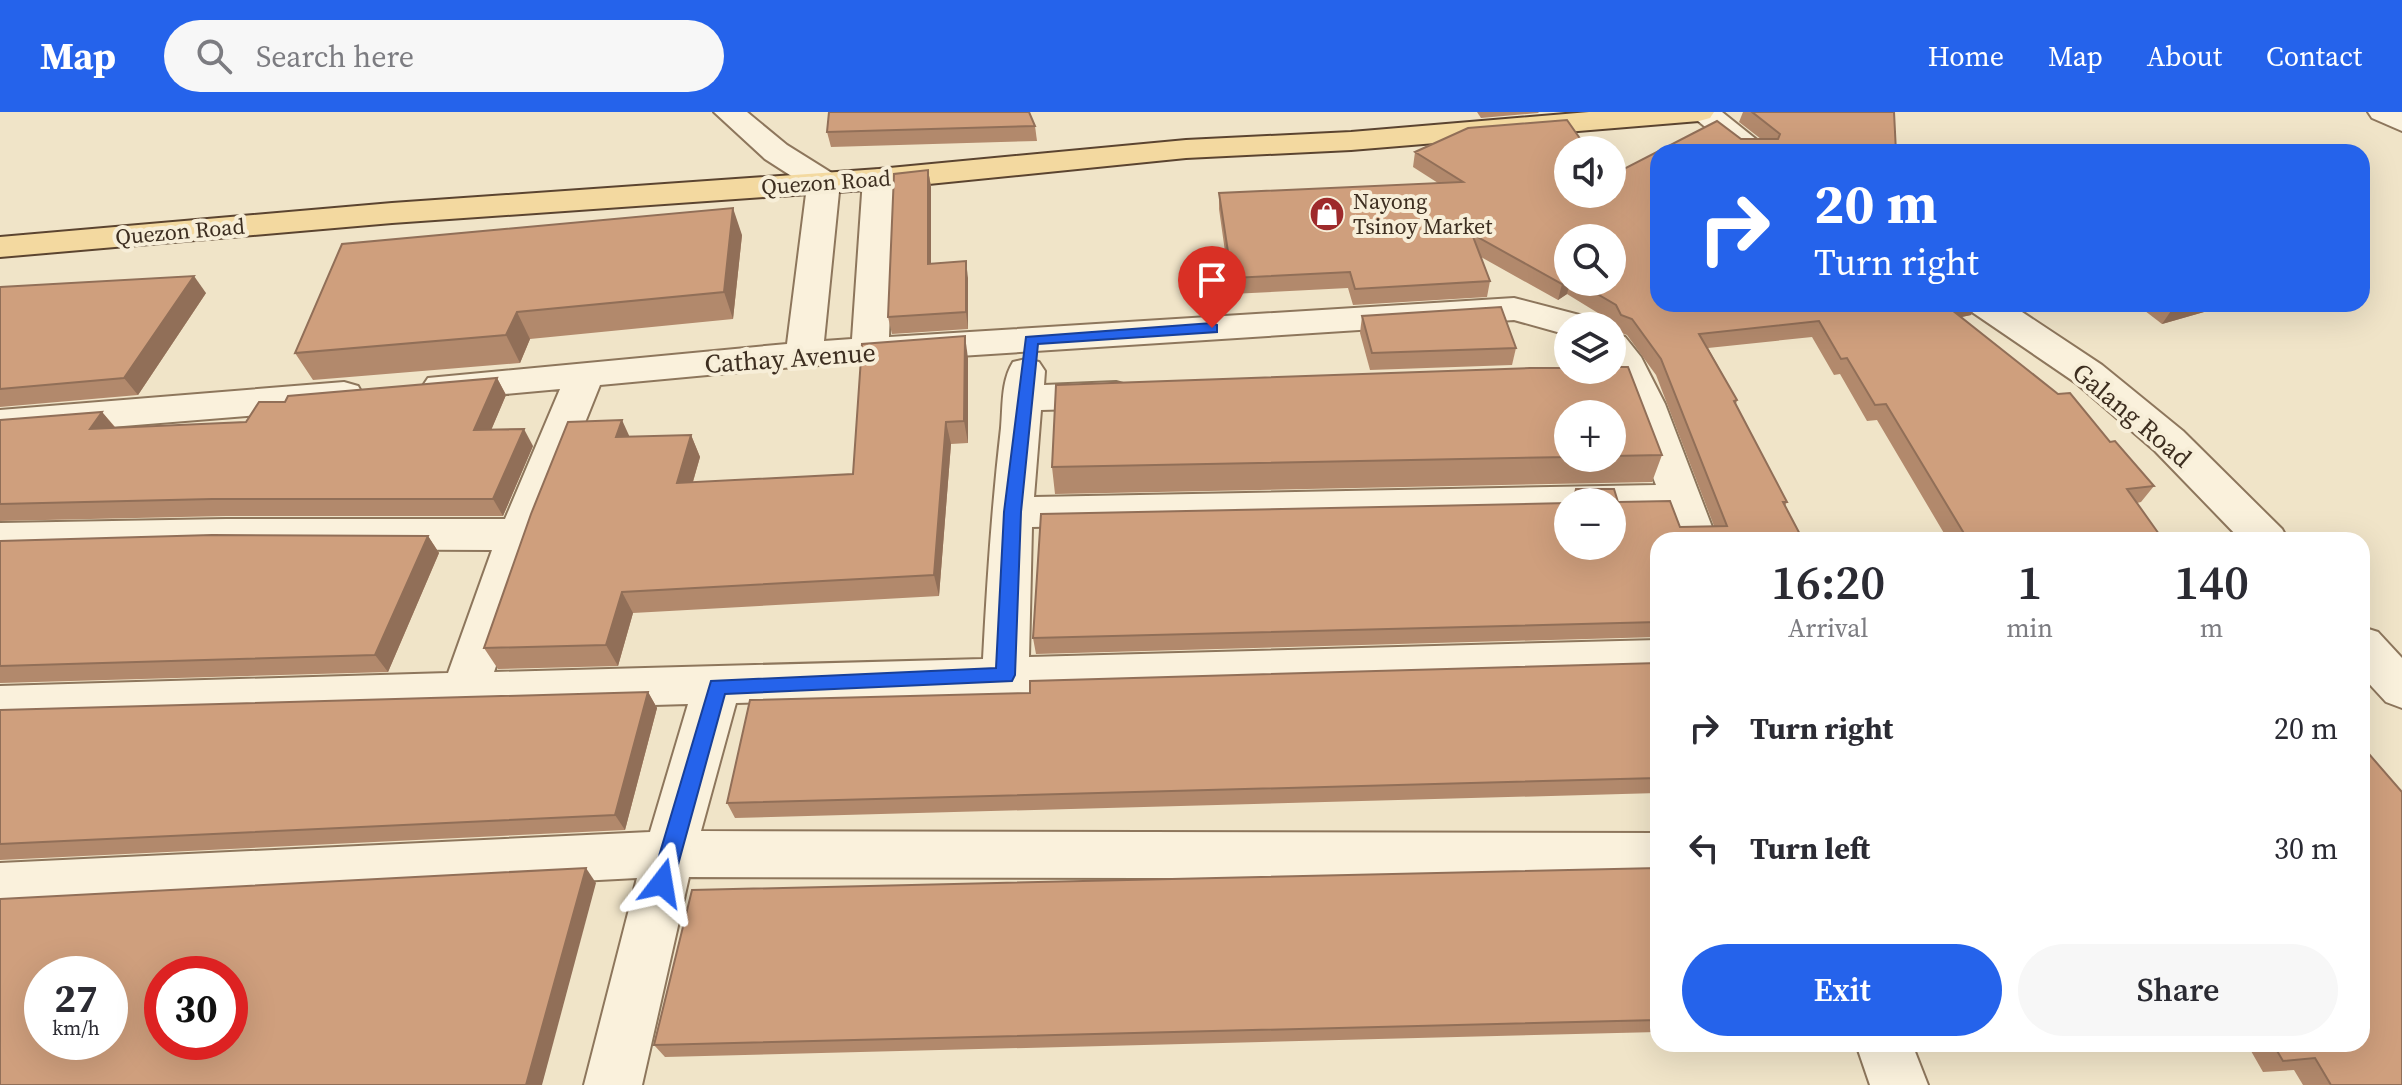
<!DOCTYPE html>
<meta charset="utf-8">
<style>
body{margin:0;font-family:"Source Serif 4",serif;background:#f7f7f7;color:#2b2b33;height:100vh;display:flex;flex-direction:column;font-size:30px;white-space:nowrap}
*{box-sizing:border-box;margin:0}
p{font-size:26px;color:#7c7c81}
.icon{flex:none;width:44px;height:44px;fill:none;stroke:currentColor;stroke-width:2;stroke-linecap:round;stroke-linejoin:round}
.map{position:relative;flex:1;overflow:hidden}
.details{position:absolute;left:1650px;top:420px;width:720px;height:520px;display:flex;flex-direction:column;background:#fff;border-radius:24px;box-shadow:0 8px 32px #0002}
.details>*{flex:none}
.top-card{position:absolute;left:1650px;top:32px;width:720px;height:168px;border-radius:24px;box-shadow:0 8px 32px #0002;background:#2563eb;color:#fff;overflow:hidden}
.buttons{position:absolute;left:1554px;top:24px;display:grid;gap:16px}
.buttons a{display:grid;place-items:center;width:72px;height:72px;border-radius:50%;background:#fff;box-shadow:0 8px 32px #0002;font-size:40px}
.speed{position:absolute;left:24px;top:844px;display:flex;gap:16px;font-size:40px;font-weight:700;text-align:center}
.speed>*{display:grid;place-content:center;width:104px;height:104px;border-radius:50%;background:#fff;box-shadow:0 8px 32px #0002;line-height:1}
.speed small{font-size:20px;font-weight:400}
.speed .limit{border:12px solid #d22;background:#fff;color:#111}
.pin{position:absolute;display:grid;place-items:center;width:68px;height:68px;color:#fff;margin:-82px -34px;border-radius:50% 50% 50% 0;rotate:-45deg;box-shadow:0 0 8px #0007}
.pin .icon{rotate:45deg}
.me{position:absolute;width:88px;margin:-44px;rotate:14deg;stroke-linejoin:round;filter:drop-shadow(0 0 6px #0008)}
.turn{display:flex;align-items:center;gap:28px;height:168px;padding:0 32px;font-size:36px}
.turn .icon{width:104px;height:104px;stroke-width:2.5}
.turn b{display:block;font-size:56px;line-height:68px}
.eta{display:flex;justify-content:space-evenly;align-items:center;height:136px;text-align:center}
.eta b{font-size:48px;font-weight:600;line-height:56px}
.button{display:flex;gap:16px;margin-top:auto;padding:16px 32px}
.button a{flex:1;height:92px;border-radius:48px;background:#2563eb;color:#fff;font-size:32px;font-weight:600;line-height:92px;text-align:center}
.button a+a{background:#f7f7f7;color:#2b2b33}
ul{padding:0;list-style:none}
li{display:flex;align-items:center;gap:24px;height:120px;padding:0 32px}
li div{flex:1}
li b{display:block;font-size:30px}
li em{font-style:normal}
header{display:flex;align-items:center;gap:48px;box-sizing:border-box;height:112px;padding:0 40px;background:#2563eb;color:#fff}
header strong{font-size:38px}
nav{display:flex;gap:44px;margin-inline-start:auto;font-size:28px}
.search{width:560px;height:72px;background:#f7f7f7;display:flex;align-items:center;gap:20px;box-sizing:border-box;padding:0 28px;border-radius:44px;color:#7c7c81;font-size:30px}
.map>svg:first-child{display:block}
</style>
<header>
<strong>Map</strong>
<div class="search"><svg class="icon" aria-label="search" viewBox="0 0 24 24"><circle cx="10" cy="10" r="6"/><path d="M15 15l6 6"/></svg>Search here</div>
<nav><a>Home</a><a>Map</a><a>About</a><a>Contact</a></nav>
</header>
<div class="map">
<svg width="2402" height="973" viewBox="0 0 2402 973">
<rect width="100%" height="100%" fill="#f0e4c8"/>
<g fill="none" stroke-linecap="round" stroke-linejoin="round">
<defs>
<g id="minor">
<path d="M714,0H747L787,33L835,63L840,70L824,229L852,227L863,67L868,60L879,57L890,60L895,67L889,225L1514,186L1591,206L1596,214H1568V223L1514,208L804,254L600,273L540,423L494,560L983,547C987,469 992,393 1001,316C1003,295 1001,269 1013,250L1026,247L1039,250L1045,259L1044,273L1116,270L1130,274L1135,283L1130,292L1116,296L1041,298L1034,385L1656,373L1611,258L1612,221L1625,225L1641,245L1665,292L1717,428H1675L1666,402L1612,403V390H1568V404L1032,415L1029,545L1658,528V564L736,591L701,719L1658,721V767L689,765L642,973H584L637,766L0,799V751L650,720L688,592L0,612V574L448,561L492,438L226,437L0,443V411L226,407H505L560,277L441,288L428,284L422,275L428,266L787,232L807,74L765,47Z"/>
<polygon points="1687,0 1722,0 1772,40 1736,40"/>
<polygon points="2368,0 2402,0 2402,19 2372,6"/>
<polygon points="1967,192 2010,192 2102,253 2183,319 2282,417 2288,428 2241,428 2155,339 2076,271 1972,200"/>
<polygon points="344,270 358,274 363,283 358,292 344,296 0,324 0,298"/>
<polygon points="2362,515 2378,520 2402,546 2402,596 2386,590 2362,564"/>
<polygon points="1856,932 1912,932 1928,973 1870,973"/>
</g>
<polygon id="major" points="1589,0 1714,0 1710,6 1699,9 1351,38 1186,46 879,77 392,111 0,145 0,125 392,91 879,57 1186,28 1351,20"/>
</defs>
<use href="#minor" stroke="#8d765c" stroke-width="4"/>
<use href="#major" stroke="#5b4430" stroke-width="4"/>
<use href="#minor" fill="#faf1dc" fill-rule="evenodd"/>
<use href="#major" fill="#f3d9a0" fill-rule="evenodd"/>
</g>
<g fill="#b2896c" fill-rule="evenodd">
<polygon points="1477,0 1539,0 1538,1 1481,6"/>
<path d="M1743,0H1894L1896,40H1658V192H1977L1971,203L1961,205L2058,282L2070,281L2110,330L2115,329L2154,374L2141,390L2137,391L2159,422L2154,428H1948L1877,308L1867,309L1840,262L1834,263L1812,225L1708,236L1737,288L1736,292L1787,390L1785,394L1803,428H1658V525L1036,542L1033,526L1041,402L1568,391V434H1612V390H1572L1576,377H1614L1618,390L1670,389L1680,415L1714,414L1656,263L1627,223L1616,219L1611,209L1567,182L1558,188L1481,145L1490,169L1487,185L1353,193L1348,176L1231,182L1219,97V81L1438,71L1413,55L1415,40L1468,16L1567,8L1588,38H1568V82H1612V63L1717,9L1741,27H1761L1739,10ZM1568,126H1612V170H1568Z"/>
<polygon points="1035,14 1037,29 831,35 827,20"/>
<polygon points="928,58 931,75 931,152 968,166 968,217 892,222 888,205"/>
<polygon points="742,123 733,207 530,227 520,251 313,268 295,241"/>
<polygon points="0,175 206,181 138,283 0,295"/>
<polygon points="2136,192 2232,192 2162,212"/>
<polygon points="1362,204 1516,236 1512,253 1370,258 1360,221"/>
<polygon points="968,246 968,331 951,332 939,484 633,501 618,554 498,557 484,536 630,325 691,323 700,345 693,370 853,362"/>
<path d="M1612,255H1628L1662,343L1652,370L1055,382L1052,355L1056,273L1530,256H1568V258H1612ZM1568,302H1612V346H1568Z"/>
<polygon points="497,266 506,283 491,318 533,334 503,404 226,404 0,409 0,308 102,300 116,316 246,310 285,290"/>
<polygon points="428,424 439,441 388,560 0,571 0,429"/>
<polygon points="1658,551 1658,681 735,706 727,691 1030,581"/>
<polygon points="648,580 657,596 625,718 0,748 0,598"/>
<polygon points="1658,756 1658,920 665,945 654,933"/>
<polygon points="2247,932 2362,932 2402,973 2303,973 2294,958 2263,960"/>
</g>
<g fill="#916f58">
<polygon points="928,58 931,75 931,169 928,152"/>
<polygon points="733,96 742,123 733,207 724,180"/>
<polygon points="966,149 968,166 968,217 966,200"/>
<polygon points="194,164 206,181 138,283 124,266"/>
<polygon points="1568,168 1568,170 1570,170 1567,182 1558,188 1562,172"/>
<polygon points="1957,192 1977,192 1971,203 1939,210 1947,194"/>
<polygon points="2187,192 2232,192 2162,212 2173,196"/>
<polygon points="517,200 530,227 520,251 506,223"/>
<polygon points="965,224 968,246 968,331 964,309"/>
<polygon points="497,266 506,283 484,335 474,318"/>
<polygon points="102,300 116,317 90,317"/>
<polygon points="622,308 632,330 616,325"/>
<polygon points="946,310 951,332 939,484 934,463"/>
<polygon points="524,317 533,334 503,404 493,387"/>
<polygon points="691,323 700,345 686,393 677,371"/>
<polygon points="428,424 439,441 388,560 375,543"/>
<polygon points="622,480 633,501 618,554 606,533"/>
<polygon points="648,580 657,596 625,718 615,703"/>
<polygon points="586,756 596,771 542,973 526,973"/>
</g>
<g fill="#cf9f7d" stroke="#916f58" stroke-width="2" fill-rule="evenodd">
<polygon points="829,0 1029,0 1035,14 827,20"/>
<polygon points="1752,0 1894,0 1896,40 1658,40 1658,192 1957,192 1947,194 2058,282 2070,281 2110,330 2115,329 2154,374 2127,377 2159,422 2144,423 2148,428 1968,428 1886,292 1875,293 1847,246 1841,247 1819,209 1699,222 1737,288 1734,289 1787,390 1783,390 1803,428 1658,428 1658,510 1033,526 1041,402 1568,391 1568,434 1612,434 1612,390 1573,390 1576,377 1614,377 1618,390 1670,389 1680,415 1727,414 1661,247 1632,207 1621,203 1616,193 1577,170 1612,170 1612,126 1568,126 1568,168 1562,172 1472,122 1490,169 1355,177 1350,160 1232,166 1219,81 1463,70 1415,40 1468,16 1567,8 1588,38 1568,38 1568,82 1612,82 1612,63 1717,9 1741,27 1778,27 1780,22"/>
<polygon points="928,58 928,152 966,149 966,200 888,205 894,62"/>
<polygon points="733,96 724,180 517,200 506,223 295,241 342,132"/>
<polygon points="194,164 124,266 0,277 0,175"/>
<polygon points="2168,192 2187,192 2173,196"/>
<polygon points="1501,195 1516,236 1372,241 1362,204"/>
<polygon points="965,224 964,309 946,310 934,463 622,480 606,533 484,536 531,402 568,310 622,308 616,325 691,323 677,371 853,362 862,232"/>
<polygon points="1612,255 1628,255 1662,343 1612,344 1612,302 1568,302 1568,345 1052,355 1056,273 1530,256 1568,256 1568,258 1612,258"/>
<polygon points="497,266 474,318 524,317 493,387 212,387 0,392 0,308 102,300 90,317 246,310 259,290 285,290 288,284"/>
<polygon points="212,423 428,424 375,543 0,554 0,429"/>
<polygon points="1658,551 1658,666 727,691 750,588 1030,581 1030,569"/>
<polygon points="648,580 615,703 0,732 0,598"/>
<polygon points="2362,634 2402,680 2402,973 2331,973 2315,946 2283,949 2273,932 2362,932"/>
<path d="M586,756L526,973H0V787ZM42,862H110V930H42ZM162,862H230V930H162Z"/>
<polygon points="1658,756 1658,908 654,933 692,778"/>
</g>
<polygon fill="#2563eb" stroke="#184099" stroke-width="2" points="1212,211 1217,213 1217,220 1038,232 1021,400 1015,563 1012,569 725,582 673,771 669,777 662,780 654,777 651,771 711,569 996,556 1004,400 1026,225"/>
<defs>
<symbol id="shop-disc" viewBox="-11 -11 22 22"><circle r="9.5" fill="#9e2a2b" stroke="#f7eed8"/><path d="M-5-2.5h2.3a2.7 3.5 0 0 1 5.4 0H5L5.5 6h-11ZM-1.5-2.5h3a1.5 2.3 0 0 0-3 0Z" fill="#fff"/></symbol>
</defs>
<g fill-rule="evenodd">
<use href="#shop-disc" x="1307" y="82" width="40" height="40"/>
</g>
<g text-anchor="middle" stroke-width="8" stroke-linejoin="round" paint-order="stroke">
<g font-size="22" fill="#3d2e20" stroke="#f7eed8">
<text transform="translate(826 70) rotate(-4)" y="8">Quezon Road</text>
<text transform="translate(180 119) rotate(-5)" y="8">Quezon Road</text>
</g>
<g font-size="22" fill="#3d2e20" stroke="#f7eed8" text-anchor="start">
<text x="1353" y="97">Nayong<tspan x="1353" dy="25">Tsinoy Market</tspan></text>
</g>
<g font-size="26" fill="#3d2e20" stroke="#f7eed8">
<text transform="translate(790 246) rotate(-4)" y="9">Cathay Avenue</text>
<text transform="translate(2132 303) rotate(40)" y="9">Galang Road</text>
</g>
</g>
</svg>
<div class="buttons">
<a><svg class="icon" aria-label="sound" viewBox="0 0 24 24"><path d="M4 9h4l5-4v14l-5-4H4zM17 9q2 3 0 6"/></svg></a>
<a><svg class="icon" aria-label="search" viewBox="0 0 24 24"><circle cx="10" cy="10" r="6"/><path d="M15 15l6 6"/></svg></a>
<a><svg class="icon" aria-label="layers" viewBox="0 0 24 24"><path d="M12 4l9 5-9 5-9-5zM3 14l9 5 9-5"/></svg></a>
<a>+</a>
<a>−</a>
</div>
<div class="speed"><div>27<small>km/h</small></div><div class="limit">30</div></div>
<div class="pin" style="left:1212px;top:216px;background:#d93025"><svg class="icon" aria-label="arrive" viewBox="0 0 24 24"><path d="M6 21V4h12l-3 4 3 4H6"/></svg></div>
<svg class="me" style="left:662px;top:771px" viewBox="-20 -20 40 40"><path d="M0-17L14 15 0 8-14 15z" fill="#2563eb" stroke="#fff" stroke-width="4"/></svg>
<div class="top-card">
<div class="turn"><svg class="icon" aria-label="right" viewBox="0 0 24 24"><path d="M7 20v-9h11M14 6l5 5-5 5"/></svg><div><b>20 m</b>Turn right</div></div>
</div>
<section class="details">
<div class="eta">
<div><b>16:20</b><p>Arrival</p></div>
<div><b>1</b><p>min</p></div>
<div><b>140</b><p>m</p></div>
</div>
<ul>
<li><svg class="icon" aria-label="right" viewBox="0 0 24 24"><path d="M7 20v-9h11M14 6l5 5-5 5"/></svg><div><b>Turn right</b></div><em>20 m</em></li>
<li><svg class="icon" aria-label="left" viewBox="0 0 24 24"><path d="M17 20v-9H6M10 6l-5 5 5 5"/></svg><div><b>Turn left</b></div><em>30 m</em></li>
</ul>
<div class="button"><a>Exit</a><a>Share</a></div>
</section>
</div>
